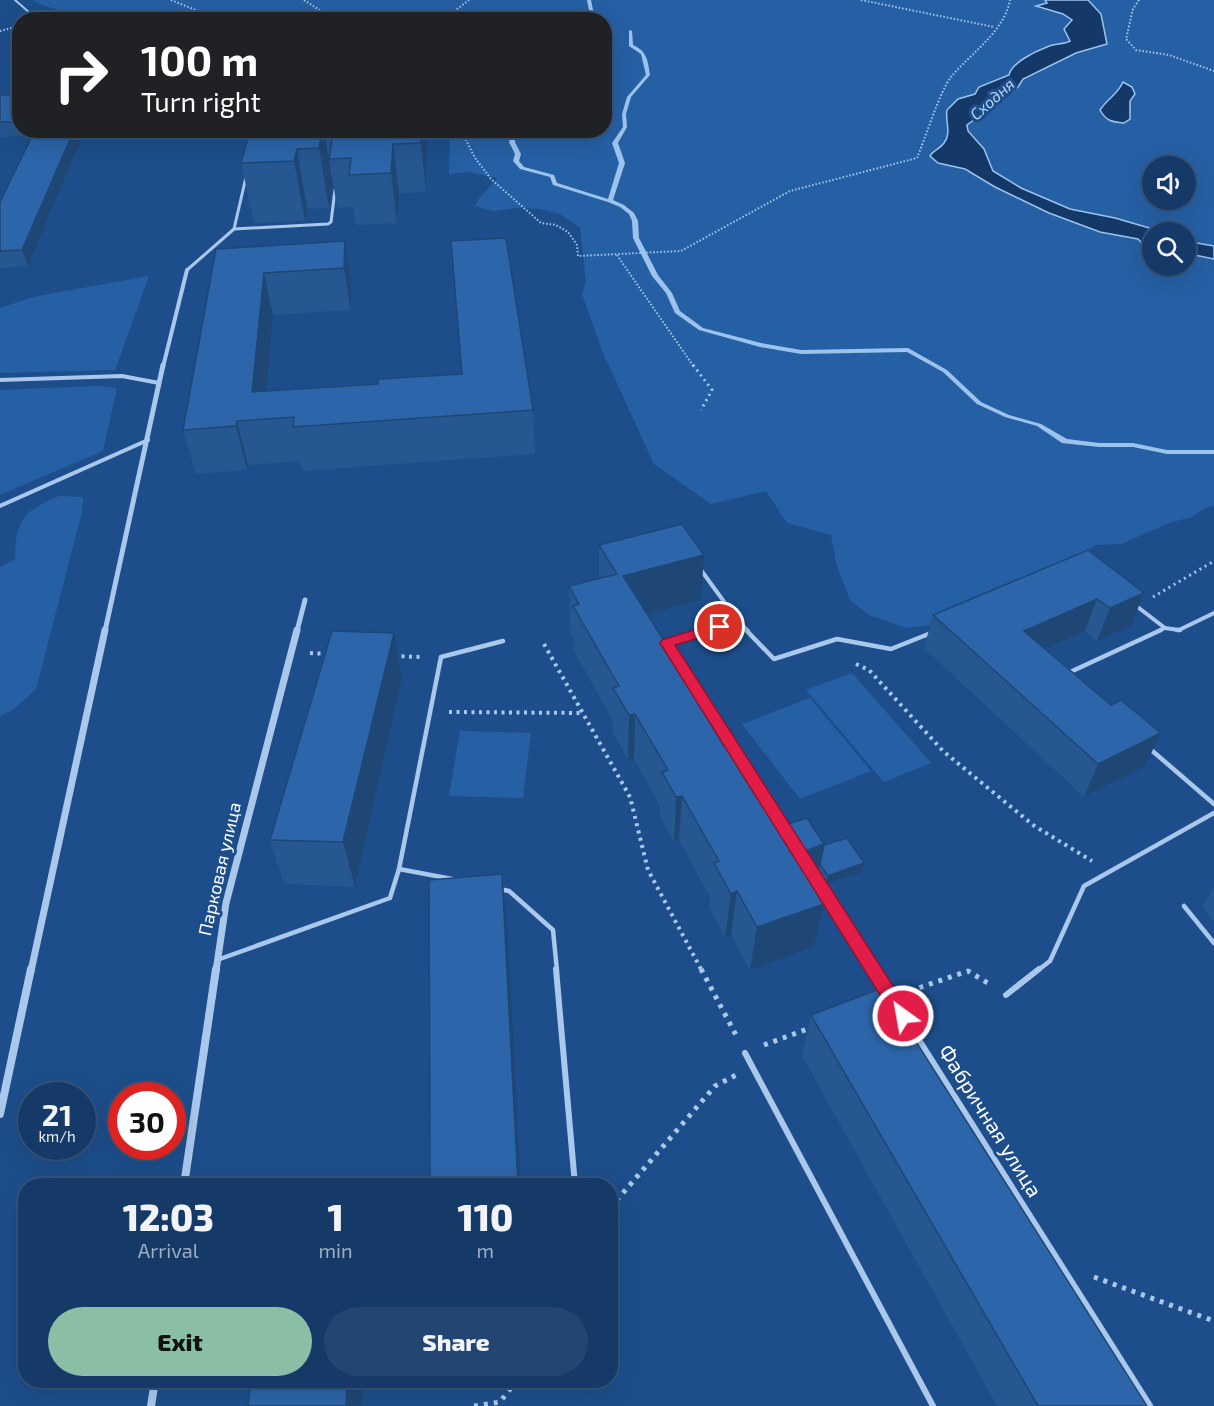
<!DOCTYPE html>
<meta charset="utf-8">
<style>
body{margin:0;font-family:"Exo 2",sans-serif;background:#234571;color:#f1f3f6;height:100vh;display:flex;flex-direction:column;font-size:22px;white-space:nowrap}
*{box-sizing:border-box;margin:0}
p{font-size:20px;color:#9eadc0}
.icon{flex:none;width:33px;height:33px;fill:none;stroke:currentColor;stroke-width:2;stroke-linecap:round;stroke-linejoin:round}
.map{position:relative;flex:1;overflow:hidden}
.details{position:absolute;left:18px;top:1178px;width:600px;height:210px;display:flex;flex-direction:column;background:#163a68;border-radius:24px;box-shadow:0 6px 24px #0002,0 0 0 2px #35547c}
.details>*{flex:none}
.top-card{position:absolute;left:12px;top:12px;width:600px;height:126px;border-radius:24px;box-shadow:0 6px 24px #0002,0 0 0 2px #35547c;background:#202124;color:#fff;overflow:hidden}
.tools{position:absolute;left:1142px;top:156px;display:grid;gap:12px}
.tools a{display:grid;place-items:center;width:54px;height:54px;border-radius:50%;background:#163a68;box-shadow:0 6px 24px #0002,0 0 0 2px #35547c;font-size:30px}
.speed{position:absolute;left:18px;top:1082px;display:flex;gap:12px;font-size:30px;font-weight:700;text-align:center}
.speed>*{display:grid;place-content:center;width:78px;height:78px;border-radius:50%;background:#163a68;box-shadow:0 6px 24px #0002,0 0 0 2px #35547c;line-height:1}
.speed small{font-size:15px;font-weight:400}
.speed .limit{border:9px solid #d22;background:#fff;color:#111}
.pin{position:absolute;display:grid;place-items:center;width:51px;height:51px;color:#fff;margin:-26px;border:3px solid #fff;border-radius:50%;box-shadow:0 2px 6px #0007}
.me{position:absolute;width:66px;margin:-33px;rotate:328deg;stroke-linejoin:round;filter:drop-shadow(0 0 4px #0008)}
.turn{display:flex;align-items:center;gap:21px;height:126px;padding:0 30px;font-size:27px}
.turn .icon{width:78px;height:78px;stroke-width:2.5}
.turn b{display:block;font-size:42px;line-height:51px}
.eta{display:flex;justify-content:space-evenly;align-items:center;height:102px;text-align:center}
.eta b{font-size:36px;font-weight:800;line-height:42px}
.action{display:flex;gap:12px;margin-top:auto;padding:12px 30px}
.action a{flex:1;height:69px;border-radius:36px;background:#8abfa5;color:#111;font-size:24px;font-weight:800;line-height:69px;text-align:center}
.action a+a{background:#234571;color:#f1f3f6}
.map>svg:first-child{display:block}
</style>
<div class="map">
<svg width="1214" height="1406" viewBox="0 0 1214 1406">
<rect width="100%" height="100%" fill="#1d4e8b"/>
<g fill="#2660a4" fill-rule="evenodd">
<path d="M32,0H1045L1048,3L1038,8L1063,14L1072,20L1064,29L1071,41L1047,47L1015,65L1009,75L979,87L975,94L958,99L947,110C944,131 956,138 932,151L938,163C979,170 1009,198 1048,212C1077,223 1108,230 1138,239L1146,247L1152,249V266H1185V253L1214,259V506L1205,508L1192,517L1172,522L1121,544L1096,545L1052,573L932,625L907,628L869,615L850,600L837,566L831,535L787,523L766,491L711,504L654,464L603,353L582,294L586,282L580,228L560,214L540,209L518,208L494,211L475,206C480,194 490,189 497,178L469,172L449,174L450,131L604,130V20H97C75,12 52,11 32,0Z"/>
<path d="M1088,0H1214V246L1185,241V232H1163L1115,218L1089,214L1056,204L1021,188L993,171L984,149L968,131L966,125L1019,86L1023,79L1076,53L1107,44L1101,14ZM1152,166H1185V200H1152Z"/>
<polygon points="149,276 115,370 0,373 0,308 33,297"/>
<polygon points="99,386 117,388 103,451 0,495 0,390"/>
<path d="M59,496L83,497L82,512L36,689L14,709L0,716V567L15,559C15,520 25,510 59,496Z"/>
<polygon points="852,673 931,763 884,782 806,690"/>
<polygon points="810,698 871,771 800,799 742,724"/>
<polygon points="460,731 531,733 523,798 449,796"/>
</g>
<g fill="#143969" stroke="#9cc3ee" stroke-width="1.5">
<path d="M1045,0H1088L1101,14L1107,44L1076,53L1023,79L1018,87L967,125L968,131L984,149L993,171L1021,188L1070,209L1115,218L1163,232H1152V249L1146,247L1138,239L1100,232L1049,213L995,187L965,169L938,163L930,156C933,150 940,149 944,143C952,133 945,122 947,110L958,99L975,94L979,87L1009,75C1011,63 1036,51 1047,47C1055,43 1063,45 1070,41L1064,29L1072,20L1063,14L1036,6L1047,3Z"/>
<path d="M1123,82L1132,87L1135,94L1130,101V119L1124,123C1112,122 1106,121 1100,110C1107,99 1118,94 1123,82Z"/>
<polygon points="1185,241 1214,246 1214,259 1185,253"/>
</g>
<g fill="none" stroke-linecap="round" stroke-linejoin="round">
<g fill="#9cc3ee" fill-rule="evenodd">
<polygon points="587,0 591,0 595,20 591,20"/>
<path d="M629,30L632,31L633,45C647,51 648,61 650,75L631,97L626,114L627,127L618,143L625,163L613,200L624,205L634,213L638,221L639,238L658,275L672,293L680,311L703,328L761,343L801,350L908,348L947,370L981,402L1009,415L1041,424L1067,439L1099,443H1133L1167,450H1214V454H1167L1133,447H1099L1062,443L1037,426L1005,417L977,404L943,372L907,352L801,354L760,347L699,330L675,313L666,293L652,276L633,238L632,221L629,214L620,207L608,202L553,185L550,177L520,169L513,161L515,154L509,142L511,134L517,130H524L515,136V142L521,154L519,161L524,167L554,175L557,183L608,199L619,163L612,143L623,127L622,114L627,97L646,75L641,54L629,46Z"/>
</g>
<g stroke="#a9c8ec" stroke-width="2" stroke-dasharray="1.5 2" stroke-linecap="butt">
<polyline points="171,0 220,20"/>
<polyline points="304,0 335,20"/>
<polyline points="861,0 994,27"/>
<polyline points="1139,0 1133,9 1126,39 1136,50 1169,55 1214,71"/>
<polyline points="443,20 469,0"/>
<polyline points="0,31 19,26"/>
<path d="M461,130L475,158L491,179L541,223L556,225L568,232L577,245L578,256L681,251L790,191L917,158C925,139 940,91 951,77C971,53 1004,32 1010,0"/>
<polyline points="617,255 694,367"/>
</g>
<g stroke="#a9c8ec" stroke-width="3" stroke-dasharray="2 4" stroke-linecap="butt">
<polyline points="693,365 712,390 701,410"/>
<polyline points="1153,597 1214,561"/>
</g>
<g stroke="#a9c8ec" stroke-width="4" stroke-dasharray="3 4.5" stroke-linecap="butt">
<polyline points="544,644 630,797 648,870 702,971"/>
<polyline points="310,653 329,654"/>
<polyline points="394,656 422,657"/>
<polyline points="856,664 869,670 943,751 1033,825 1092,861"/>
<polyline points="449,712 583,713"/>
</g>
<g stroke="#a9c8ec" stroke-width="5" stroke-dasharray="4 6" stroke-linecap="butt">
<polyline points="701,969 737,1037"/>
<polyline points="910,991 968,971 991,985"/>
<polyline points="764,1045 813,1027"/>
<polyline points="610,1208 715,1086 736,1075"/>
<polyline points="1094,1277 1214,1321"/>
<polyline points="474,1406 500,1402 517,1380"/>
</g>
<polyline stroke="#a9c8ec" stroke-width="2" points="15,0 38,20"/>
<g stroke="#a9c8ec" stroke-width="3">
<polyline points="246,177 234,229 328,224 331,222 335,190"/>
<polyline points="187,270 234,229"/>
</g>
<g stroke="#a9c8ec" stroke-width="4">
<polyline points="0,380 122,376 159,383"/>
<polyline points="0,506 148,440"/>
<polyline points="701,570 738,621 705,631"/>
<polyline points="1135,605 1165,628 1158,631"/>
<polyline points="738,621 748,631"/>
<polyline points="1165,628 1179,630 1214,613"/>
</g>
<g stroke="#a9c8ec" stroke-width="4.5">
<polyline points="746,630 774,659 837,639 891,649 931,633"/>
<polyline points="1177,630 1180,630"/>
<polyline points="667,643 710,630"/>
<polyline points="1068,673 1161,630"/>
<polyline points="1149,748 1214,804"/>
<polyline points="399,869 452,879"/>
<polyline points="499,889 509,891 553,930 557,971"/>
<polyline points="1184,906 1214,943"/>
<polyline points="217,960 390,898 399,869 441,657 503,641"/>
<polyline points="1037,971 1050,961 1084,886 1214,813"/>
</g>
<g stroke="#a9c8ec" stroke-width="6">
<polyline points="556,969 575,1185"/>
<polyline points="1006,995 1039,969"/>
<polyline points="745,1053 933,1406"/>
</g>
<polyline stroke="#a9c8ec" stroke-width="4" points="163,367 187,270"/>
<g stroke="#a9c8ec" stroke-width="5">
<polyline points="105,631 163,365"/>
<polyline points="297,631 305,600"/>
</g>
<g stroke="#a9c8ec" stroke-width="7">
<polyline points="667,643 786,832"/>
<polyline points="813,874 874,971"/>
<polyline points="31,971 105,630"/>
<polyline points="216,971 226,903 297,630"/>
</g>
<g stroke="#a9c8ec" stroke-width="8">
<polyline points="873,969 1149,1406"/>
<polyline points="0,1114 31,969"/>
<polyline points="184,1185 216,969"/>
<polyline points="151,1406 155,1380"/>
</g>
</g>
<g fill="#265791">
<polygon points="20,94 20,130 85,130 28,266 0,268 0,202 32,136 0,137 0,96"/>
<polygon points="250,130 426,130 427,148 426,192 399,193 397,223 356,225 353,207 337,208 332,176 333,184 329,208 307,209 305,221 254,223 241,163"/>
<polygon points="345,241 351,282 351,310 273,315 266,391 533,410 535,454 302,471 300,461 248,465 247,470 196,474 183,430 216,249"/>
<polygon points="599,545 701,600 647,614 701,699 700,708 724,746 782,826 824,844 824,845 862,872 826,884 818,872 815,888 814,889 824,904 814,947 750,970 731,935 725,937 709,907 710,897 679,840 674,842 660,817 660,806 634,759 628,760 613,734 613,721 574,651 574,638 570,632 569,586 599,578"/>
<polygon points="1088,550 1131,626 1097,641 1085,631 1045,649 1145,766 1084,797 924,648 933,615"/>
<polygon points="402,678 355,887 284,884 270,840"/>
<polygon points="1214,887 1214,922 1202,907"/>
<polygon points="811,1015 1147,1406 997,1406 802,1056"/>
</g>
<g fill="#1f4776">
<polygon points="74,130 85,130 28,266 22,250"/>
<polygon points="322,130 324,130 333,184 329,208 319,148"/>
<polygon points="421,130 426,130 427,148 426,192 421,143"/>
<polygon points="393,144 399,193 397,223 391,173"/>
<polygon points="297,149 307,209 305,221 294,161"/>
<polygon points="345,241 351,282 351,310 344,268"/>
<polygon points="264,273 273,315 264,419 252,392"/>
<polygon points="237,421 248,465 247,470 236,426"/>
<polygon points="704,555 701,600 622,621 623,576"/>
<polygon points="1144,593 1131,626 1097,641 1110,608"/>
<polygon points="1097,599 1085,631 1013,663 1024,631"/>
<polygon points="394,633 402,678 355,887 343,842"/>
<polygon points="701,699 698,744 696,700"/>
<polygon points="635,714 634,759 628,760 629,715"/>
<polygon points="1161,733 1145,766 1084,797 1098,764"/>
<polygon points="682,796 679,840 674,842 676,797"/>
<polygon points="824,844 815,888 813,889 824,904 814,947 750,970 757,927 799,853"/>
<polygon points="864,863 862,872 826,884 828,876"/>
<polygon points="502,874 507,918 521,1185 518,1185"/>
<polygon points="737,891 731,935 725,937 731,894"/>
<polygon points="347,1380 363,1380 362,1406 346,1406"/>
</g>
<g fill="#2c65a9" stroke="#1f4776" stroke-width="1.5">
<polygon points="20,94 20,122 0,122 0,96 1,95"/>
<polygon points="35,130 74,130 22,250 0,251 0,202"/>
<polygon points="250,130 322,130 319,148 297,149 294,161 241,163"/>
<polygon points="409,130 421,130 421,143 393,144 391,173 349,175 351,158 329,159 333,135 404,132"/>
<polygon points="506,238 533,410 293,427 294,417 237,421 236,426 183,430 216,249 345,241 344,268 264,273 252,392 378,384 378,379 462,374 451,241"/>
<polygon points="682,524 704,555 623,576 701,699 696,700 724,746 730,744 782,826 807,818 824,844 799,853 816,877 808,879 824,904 757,927 737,891 731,894 714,863 719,861 682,796 676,797 662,772 668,770 635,714 629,715 613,688 619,686 573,606 579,604 569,586 617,574 599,545"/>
<polygon points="1088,550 1144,593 1110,608 1097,599 1024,631 1111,705 1121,700 1161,733 1098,764 933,615"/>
<polygon points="332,631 394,633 343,842 270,840"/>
<polygon points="847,838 864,863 828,876 820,864 824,845"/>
<polygon points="502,874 518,1185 430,1185 429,880"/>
<polygon points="882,988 1147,1406 1038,1406 811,1015"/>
<polygon points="251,1380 347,1380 346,1406 248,1406"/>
</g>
<polygon fill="#e11d48" stroke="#92132f" stroke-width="1.5" points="720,622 727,627 725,630 675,645 909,1011 911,1016 909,1022 903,1024 897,1022 660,643 662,640"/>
<g text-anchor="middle" stroke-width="6" stroke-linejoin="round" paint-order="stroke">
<g font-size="16" font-style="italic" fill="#b5d2f3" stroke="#1d4e8b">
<text transform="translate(992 99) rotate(-42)" y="6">Сходня</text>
</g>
<g font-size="18" fill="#fff" stroke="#1d4e8b">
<text transform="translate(220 869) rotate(-77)" y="6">Парковая улица</text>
</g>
<g font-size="21" fill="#fff" stroke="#1d4e8b">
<text transform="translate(990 1121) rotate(58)" y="7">Фабричная улица</text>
</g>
</g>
</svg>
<div class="tools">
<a><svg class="icon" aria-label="sound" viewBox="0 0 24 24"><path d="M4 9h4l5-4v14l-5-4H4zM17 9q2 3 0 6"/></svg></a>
<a><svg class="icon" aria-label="search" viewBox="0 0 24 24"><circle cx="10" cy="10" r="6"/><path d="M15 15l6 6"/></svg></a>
</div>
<div class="speed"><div>21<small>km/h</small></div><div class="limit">30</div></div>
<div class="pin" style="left:720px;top:627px;background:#d93025"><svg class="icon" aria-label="arrive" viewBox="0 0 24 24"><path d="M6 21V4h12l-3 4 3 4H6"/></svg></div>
<svg class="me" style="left:903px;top:1016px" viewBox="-20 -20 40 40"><circle r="17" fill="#e11d48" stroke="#fff" stroke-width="3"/><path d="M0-11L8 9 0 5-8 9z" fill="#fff"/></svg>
<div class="top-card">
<div class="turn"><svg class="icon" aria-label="right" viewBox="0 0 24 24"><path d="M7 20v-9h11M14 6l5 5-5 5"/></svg><div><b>100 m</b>Turn right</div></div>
</div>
<section class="details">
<div class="eta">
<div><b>12:03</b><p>Arrival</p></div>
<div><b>1</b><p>min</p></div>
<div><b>110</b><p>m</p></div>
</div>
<div class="action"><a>Exit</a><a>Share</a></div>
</section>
</div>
